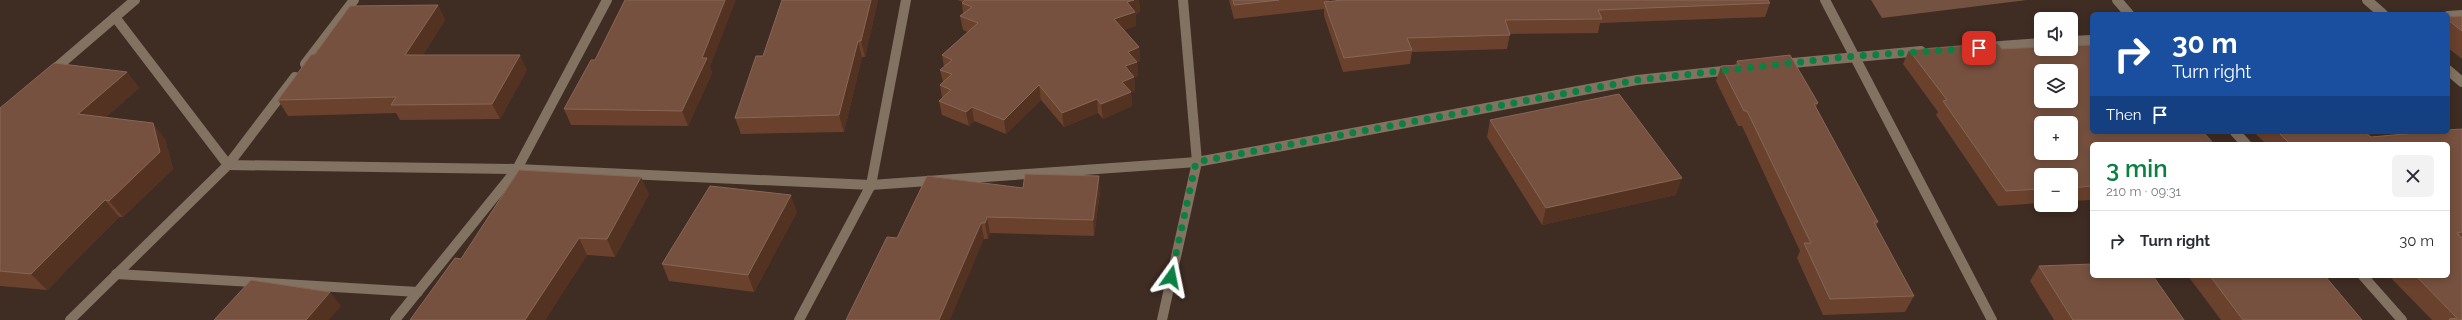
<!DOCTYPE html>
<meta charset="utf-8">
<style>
body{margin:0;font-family:Raleway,sans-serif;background:#f2f2f3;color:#2b2b33;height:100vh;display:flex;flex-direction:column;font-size:15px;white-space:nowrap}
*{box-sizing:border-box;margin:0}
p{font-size:13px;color:#7c7c81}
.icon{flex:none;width:22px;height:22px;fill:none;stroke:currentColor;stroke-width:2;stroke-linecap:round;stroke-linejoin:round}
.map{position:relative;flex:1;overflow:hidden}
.panel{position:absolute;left:2090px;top:142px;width:360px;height:136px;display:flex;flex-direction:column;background:#fff;border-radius:6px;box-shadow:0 2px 10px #0003}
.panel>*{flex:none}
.banner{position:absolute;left:2090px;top:12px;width:360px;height:122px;border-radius:6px;box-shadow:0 2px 10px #0003;background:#1a4fa0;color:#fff;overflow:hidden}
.tools{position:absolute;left:2034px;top:12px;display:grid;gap:8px}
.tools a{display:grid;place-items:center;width:44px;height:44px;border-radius:6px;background:#fff;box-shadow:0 2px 10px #0003;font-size:20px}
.pin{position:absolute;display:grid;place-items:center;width:34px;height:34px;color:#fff;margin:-17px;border-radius:8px;box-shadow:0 2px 6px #0006}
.me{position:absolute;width:44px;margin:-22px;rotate:12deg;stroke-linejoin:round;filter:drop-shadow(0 0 3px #0008)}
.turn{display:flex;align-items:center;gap:14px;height:84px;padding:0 16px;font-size:18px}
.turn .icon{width:52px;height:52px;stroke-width:2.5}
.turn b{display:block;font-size:28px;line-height:34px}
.then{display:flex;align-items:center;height:38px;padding:0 16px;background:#0003;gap:8px;font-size:15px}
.round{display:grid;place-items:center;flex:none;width:42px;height:42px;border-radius:6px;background:#f2f2f3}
.headline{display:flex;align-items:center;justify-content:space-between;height:68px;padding:0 16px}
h1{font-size:24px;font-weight:600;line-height:30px;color:#0b8043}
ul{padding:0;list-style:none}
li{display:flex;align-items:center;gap:12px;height:60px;padding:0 16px;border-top:1px solid #e1e1e2}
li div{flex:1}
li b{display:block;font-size:15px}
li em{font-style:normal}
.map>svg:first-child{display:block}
</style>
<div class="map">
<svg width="2462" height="320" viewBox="0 0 2462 320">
<rect width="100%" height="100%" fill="#3f2c23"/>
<polygon fill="#745241" points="1871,0 2027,0 1882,18"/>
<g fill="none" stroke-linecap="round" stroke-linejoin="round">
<g stroke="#827262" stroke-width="10">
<polyline points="1825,0 1992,320"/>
<polyline points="2117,0 2129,14"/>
<polyline points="2367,0 2383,14"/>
<polyline points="2448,16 2462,15"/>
<polyline points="115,17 228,165 517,169 871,185 1197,162 1637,80 1732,70"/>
<polyline points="2071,41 2092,40"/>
<polyline points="1987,47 2041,43"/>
<polyline points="305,64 354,0"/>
<polyline points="1782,64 1921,51"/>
<polyline points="2448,70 2462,82"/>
<polyline points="50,73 135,0"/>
<polyline points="2235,132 2246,144"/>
<polyline points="116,274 418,292"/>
<polyline points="2363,276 2402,320"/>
<polyline points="70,320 228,165 295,77"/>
<polyline points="395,320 517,169 607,0"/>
<polyline points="799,320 871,185 906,0"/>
<polyline points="1162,320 1197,162 1183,0"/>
</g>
</g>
<g fill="#69412d">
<polygon points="782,0 878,0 865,57 862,57 844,132 741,134 735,118 763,56"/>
<polygon points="958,0 1139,0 1140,12 1136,14 1136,26 1124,30 1139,47 1140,61 1137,62 1138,76 1134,77 1135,91 1131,92 1132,106 1103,119 1098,113 1064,127 1041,100 1006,134 974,121 969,126 942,115 939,101 942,98 940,85 943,82 940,70 944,67 942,55 968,32 963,30 960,16 963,14 962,3 962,2"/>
<polygon points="1229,0 1329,0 1329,1 1770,3 1765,17 1600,23 1598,33 1510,34 1507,49 1412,52 1410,64 1343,72 1324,16 1324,9 1234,19"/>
<polygon points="438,5 445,20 423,55 527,70 500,119 400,120 396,113 288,116 278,100 315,54"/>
<polygon points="2462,16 2462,59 2448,48 2448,17"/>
<polygon points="2002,49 2092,144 2092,200 2071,201 2071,175 2041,175 2041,203 1998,206 1936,115 1938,112 1903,64 1909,50"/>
<polygon points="1737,61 1818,103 1816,107 1878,222 1876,226 1914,296 1905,312 1823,315 1797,258 1800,251 1742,126 1738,126 1716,81 1721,66 1735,65"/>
<polygon points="710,67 712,73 688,126 571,125 564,109"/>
<polygon points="127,72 139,88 106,117 165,139 173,169 123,217 119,217 47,290 0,286 0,108"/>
<polygon points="1490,120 1676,195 1542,225 1487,137"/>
<polygon points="2462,129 2462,320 2432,320 2389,276 2448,276 2448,144 2266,144 2254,132 2365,132 2371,137"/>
<polygon points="1023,188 1100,192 1094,236 990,233 988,239 897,238"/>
<polygon points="649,194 615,257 587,255 545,320 410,320 461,259"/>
<polygon points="797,212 754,292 669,281 662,264"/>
<polygon points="2039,266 2184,320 2054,320 2030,281"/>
<polygon points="2188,276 2325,276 2362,320 2221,320"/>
</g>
<g fill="#533222">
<polygon points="725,0 736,0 710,67 712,73 688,126 682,111 702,58"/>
<polygon points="871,0 878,0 865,57 861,41"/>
<polygon points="1134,0 1139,0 1140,12 1136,14 1136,26 1115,34 1114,19 1127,2"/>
<polygon points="438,5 445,20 413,71 405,55"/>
<polygon points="858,41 862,57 844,132 839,115"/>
<polygon points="1139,47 1140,61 1137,62 1138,76 1134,77 1135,91 1131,92 1132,106 1103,119 1101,104 1125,66 1128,52"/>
<polygon points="520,55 527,70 500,119 492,104"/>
<polygon points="127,72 139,88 91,130 78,114"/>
<polygon points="1039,85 1041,100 1006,134 1004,120"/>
<polygon points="1097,99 1098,113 1064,127 1062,113"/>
<polygon points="972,107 974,121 969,126 966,112"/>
<polygon points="153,123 165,139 173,169 123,217 109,201"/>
<polygon points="1099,176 1100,192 1094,236 1093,220"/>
<polygon points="641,177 649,194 615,257 607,239"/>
<polygon points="1682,178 1676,195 1542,225 1546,208"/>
<polygon points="791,195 797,212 754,292 748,275"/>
<polygon points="105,200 119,217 47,290 31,274"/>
<polygon points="987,217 990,233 988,239 985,223"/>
<polygon points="981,223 984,239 950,320 939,320"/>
<polygon points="579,238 587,255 545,320 525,320"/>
<polygon points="330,292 341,306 329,320 306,320"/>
</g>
<g fill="#76513f" stroke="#876655" fill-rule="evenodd">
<polygon points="625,0 725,0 702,58 707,58 682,111 564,109 591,60 595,60"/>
<polygon points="782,0 871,0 861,41 858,41 839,115 735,118 756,56 763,56"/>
<polygon points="965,0 1134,0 1127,2 1135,12 1114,19 1139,47 1128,52 1137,62 1125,66 1134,77 1122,82 1131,92 1101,104 1097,99 1062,113 1039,85 1004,120 972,107 966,112 939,101 951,90 940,85 952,74 940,70 952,60 942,55 978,23 960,16 972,7 962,3"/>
<polygon points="1233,0 1279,0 1234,5"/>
<polygon points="1343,0 1768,0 1770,3 1598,10 1602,19 1505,20 1510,35 1407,38 1412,50 1344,58 1324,2"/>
<polygon points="438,5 405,55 520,55 492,104 391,105 396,97 278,100 311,55 315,54 350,6"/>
<polygon points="2462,16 2462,31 2448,20 2448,17"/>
<path d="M1997,43L2002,49L2041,47V49H2071V46L2092,45V132H2203L2214,144H2092V186L2071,188V175H2041V189L2006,191L1943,101L1947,100L1909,50ZM2041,71H2071V101H2041ZM2041,123H2071V153H2041Z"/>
<polygon points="1790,55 1818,103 1814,104 1878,222 1874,222 1914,296 1830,299 1804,243 1811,243 1747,111 1744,111 1721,66 1739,65 1737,61"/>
<polygon points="54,63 127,72 78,114 153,123 160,152 109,201 105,200 31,274 0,271 0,108"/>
<polygon points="1619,94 1682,178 1546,208 1490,120"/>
<polygon points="2462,129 2462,232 2457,233 2462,238 2462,320 2450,320 2449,319 2457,318 2416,276 2448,276 2448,144 2290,144 2278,132 2365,132 2371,137 2427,132 2448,132 2448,130"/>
<polygon points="519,170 641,177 607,239 579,238 525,320 410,320 455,258 461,259"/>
<polygon points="1025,174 1099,176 1093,220 987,217 985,223 981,223 939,320 846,320 887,237 897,238 927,176 1023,188"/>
<polygon points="710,186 791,195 748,275 662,264"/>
<polygon points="2092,264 2092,276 2153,276 2184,320 2073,320 2039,266"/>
<polygon points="2210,276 2325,276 2362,320 2243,320"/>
<polygon points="251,280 330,292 306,320 214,320"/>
</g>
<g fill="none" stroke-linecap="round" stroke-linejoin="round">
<polyline stroke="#0b8043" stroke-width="7" stroke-dasharray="0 12.6" points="1171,277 1196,162 1637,80 1855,56 1979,48"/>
</g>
</svg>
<div class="tools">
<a><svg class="icon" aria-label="sound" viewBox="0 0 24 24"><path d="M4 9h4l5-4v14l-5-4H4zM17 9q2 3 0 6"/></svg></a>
<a><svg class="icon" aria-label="layers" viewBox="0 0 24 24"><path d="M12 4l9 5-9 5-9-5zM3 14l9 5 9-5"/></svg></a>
<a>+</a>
<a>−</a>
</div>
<div class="pin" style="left:1979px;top:48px;background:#d93025"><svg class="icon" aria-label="arrive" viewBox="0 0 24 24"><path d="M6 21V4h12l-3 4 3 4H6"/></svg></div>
<svg class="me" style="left:1171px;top:277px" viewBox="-20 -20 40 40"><path d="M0-17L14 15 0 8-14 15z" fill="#0b8043" stroke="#fff" stroke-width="4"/></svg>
<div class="banner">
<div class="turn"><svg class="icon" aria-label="right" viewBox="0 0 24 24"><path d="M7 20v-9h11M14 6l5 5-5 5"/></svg><div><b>30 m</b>Turn right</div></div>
<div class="then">Then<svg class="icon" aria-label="arrive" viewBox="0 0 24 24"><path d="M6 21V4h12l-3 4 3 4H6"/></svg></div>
</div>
<section class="panel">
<div class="headline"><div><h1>3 min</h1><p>210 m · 09:31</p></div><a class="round"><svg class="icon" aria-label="close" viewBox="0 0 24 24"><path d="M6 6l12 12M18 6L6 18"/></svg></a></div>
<ul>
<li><svg class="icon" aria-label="right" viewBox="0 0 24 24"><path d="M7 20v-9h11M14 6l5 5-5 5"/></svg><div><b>Turn right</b></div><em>30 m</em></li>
</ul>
</section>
</div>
